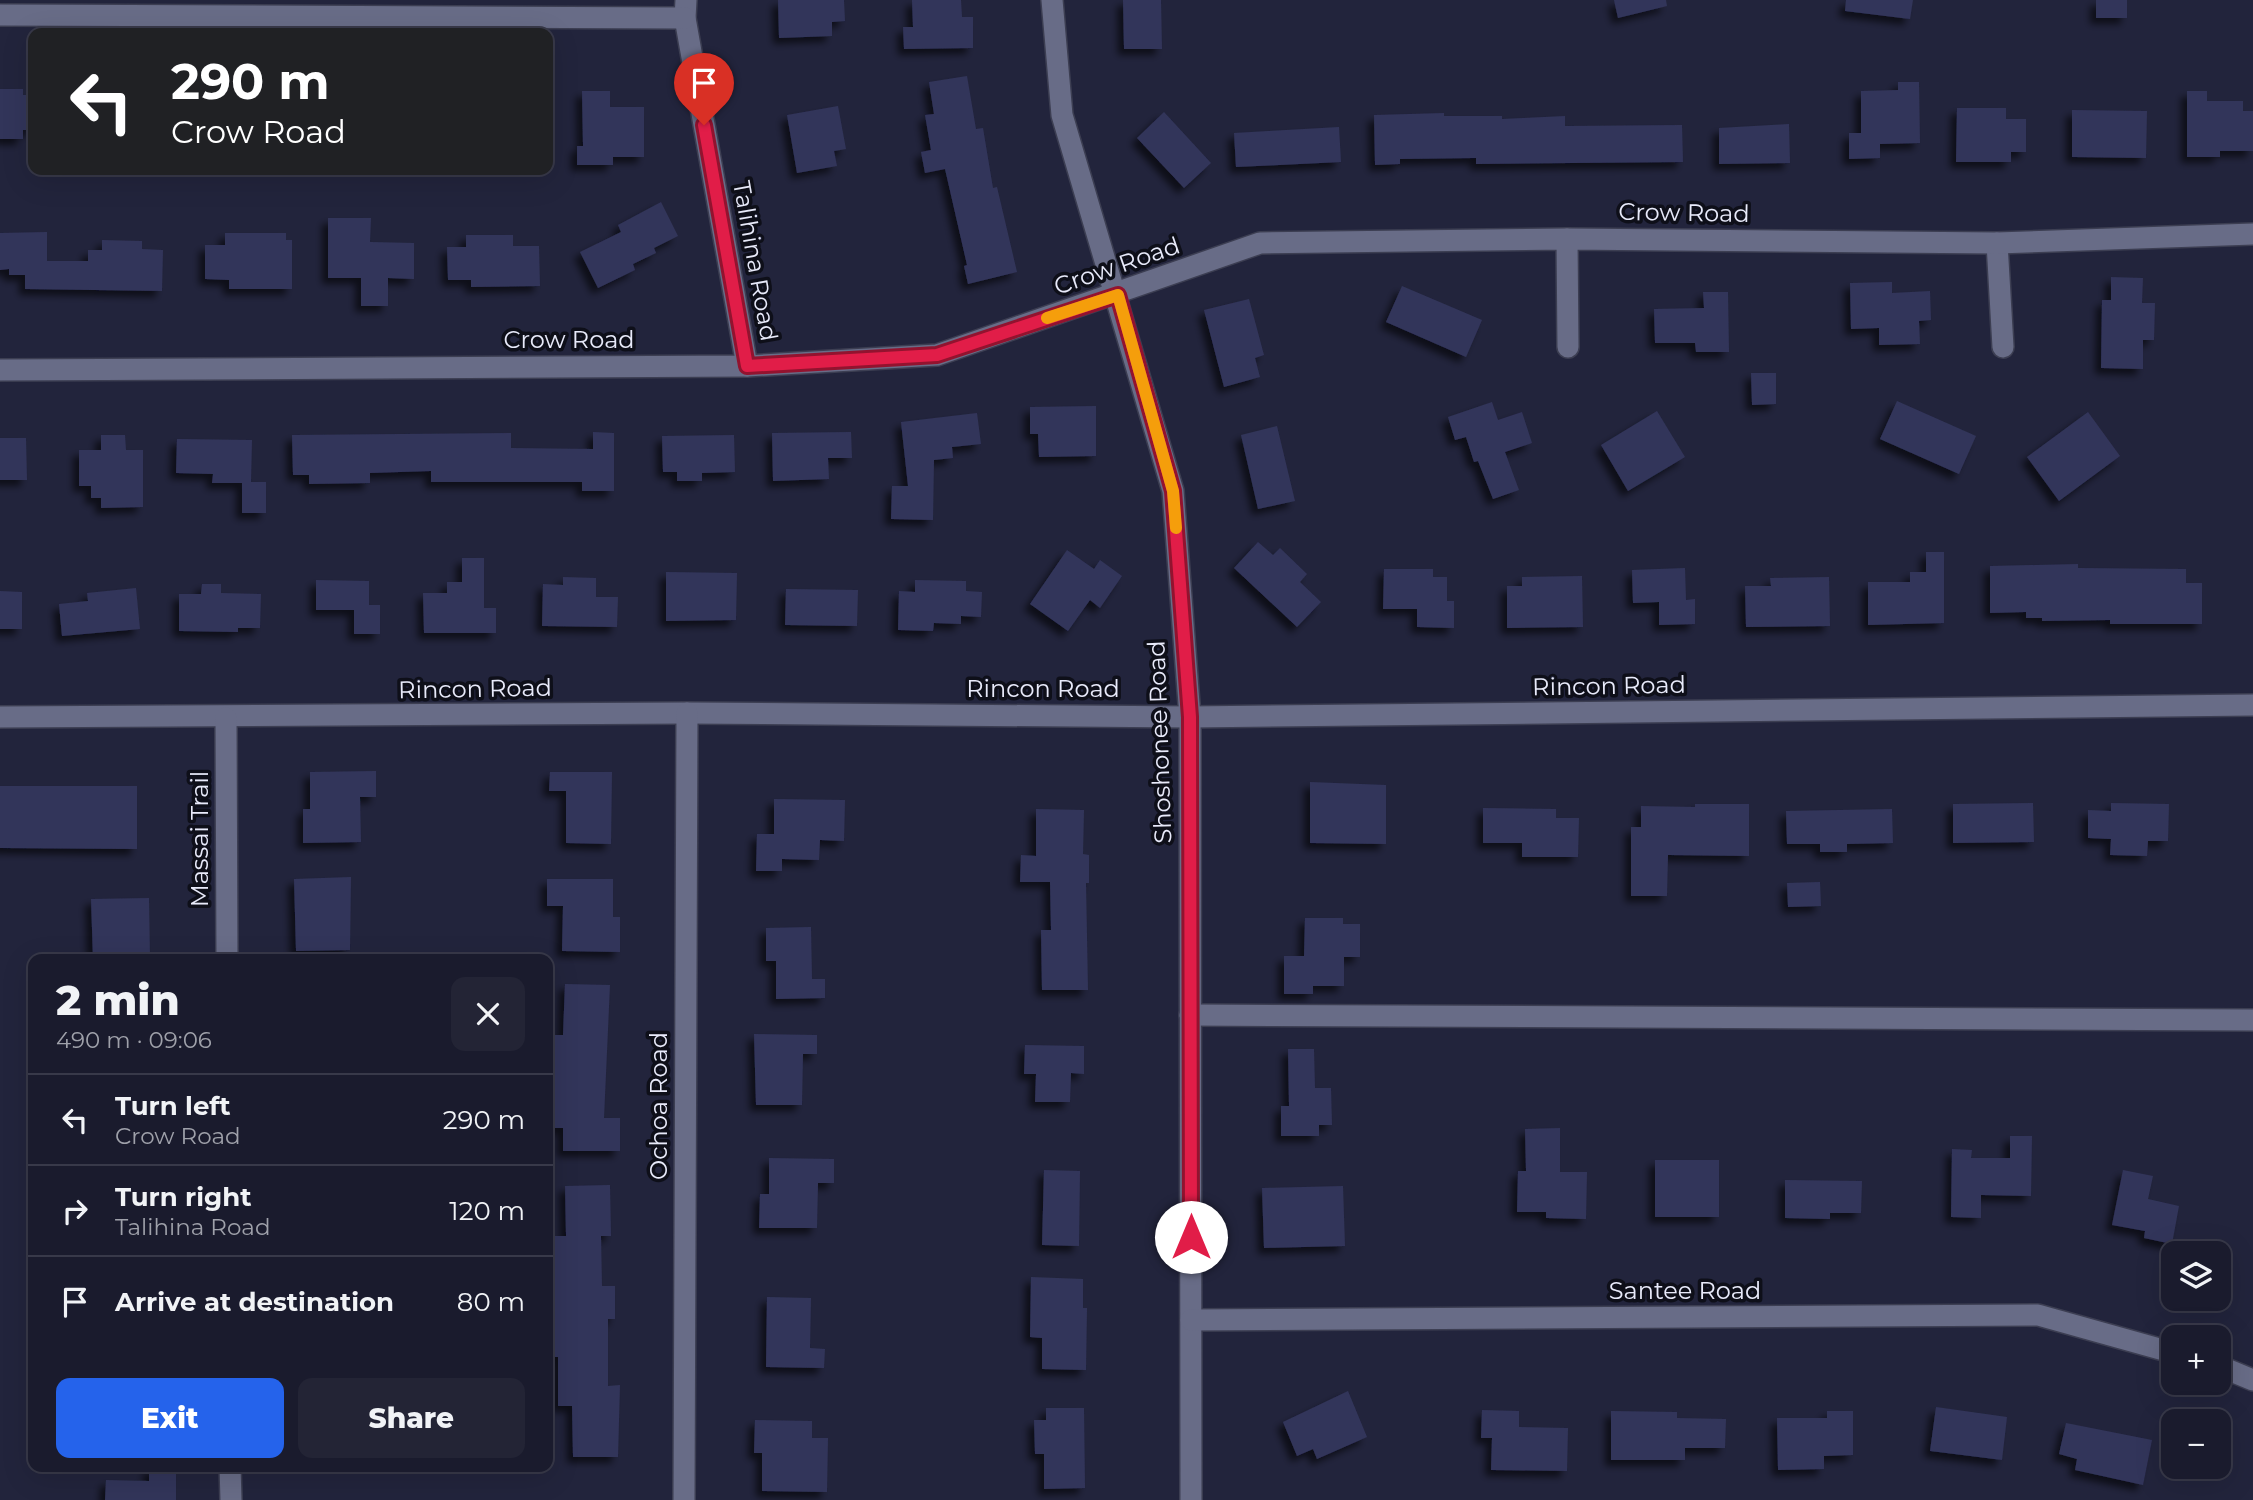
<!DOCTYPE html>
<meta charset="utf-8">
<style>
body{margin:0;font-family:Montserrat,sans-serif;background:#232435;color:#f1f3f6;height:100vh;display:flex;flex-direction:column;font-size:26px;white-space:nowrap}
*{box-sizing:border-box;margin:0}
p{font-size:23px;color:#9fa1aa}
.icon{flex:none;width:38px;height:38px;fill:none;stroke:currentColor;stroke-width:2;stroke-linecap:round;stroke-linejoin:round}
.map{position:relative;flex:1;overflow:hidden}
.sheet{position:absolute;left:28px;top:954px;width:525px;height:518px;display:flex;flex-direction:column;background:#1a1b2d;border-radius:14px;box-shadow:0 7px 28px #0002,0 0 0 2px #383949}
.sheet>*{flex:none}
.top-card{position:absolute;left:28px;top:28px;width:525px;height:147px;border-radius:14px;box-shadow:0 7px 28px #0002,0 0 0 2px #383949;background:#202124;color:#fff;overflow:hidden}
.buttons{position:absolute;left:2161px;top:1241px;display:grid;gap:14px}
.buttons a{display:grid;place-items:center;width:70px;height:70px;border-radius:14px;background:#1a1b2d;box-shadow:0 7px 28px #0002,0 0 0 2px #383949;font-size:35px}
.pin{position:absolute;display:grid;place-items:center;width:60px;height:60px;color:#fff;margin:-72px -30px;border-radius:50% 50% 50% 0;rotate:-45deg;box-shadow:0 0 7px #0007}
.pin .icon{rotate:45deg}
.me{position:absolute;width:77px;margin:-38px;rotate:0deg;stroke-linejoin:round;filter:drop-shadow(0 0 5px #0008)}
.turn{display:flex;align-items:center;gap:24px;height:147px;padding:0 28px;font-size:32px}
.turn .icon{width:91px;height:91px;stroke-width:2.5}
.turn b{display:block;font-size:49px;line-height:60px}
.round{display:grid;place-items:center;flex:none;width:74px;height:74px;border-radius:14px;background:#232435}
.head{display:flex;align-items:center;justify-content:space-between;height:119px;padding:0 28px}
h1{font-size:42px;font-weight:800;line-height:52px}
.cta{display:flex;gap:14px;margin-top:auto;padding:14px 28px}
.cta a{flex:1;height:80px;border-radius:14px;background:#2563eb;color:#fff;font-size:28px;font-weight:800;line-height:80px;text-align:center}
.cta a+a{background:#232435;color:#f1f3f6}
ul{padding:0;list-style:none}
li{display:flex;align-items:center;gap:21px;height:91px;padding:0 28px;border-top:2px solid #383949}
li div{flex:1}
li b{display:block;font-size:26px}
li em{font-style:normal}
.map>svg:first-child{display:block}
</style>
<div class="map">
<svg width="2253" height="1500" viewBox="0 0 2253 1500">
<defs>
<filter id="shadow"><feDropShadow dx="-6" dy="6" stdDeviation="3.5" flood-color="#0009"/></filter>
</defs>
<rect width="100%" height="100%" fill="#22243c"/>
<g fill="#32355a" filter="url(#shadow)">
<polygon points="778,0 844,0 845,21 832,22 832,36 779,38"/>
<polygon points="912,0 961,0 962,17 973,17 973,48 904,49 903,27 913,27"/>
<polygon points="1123,0 1161,0 1162,49 1124,49"/>
<polygon points="1614,0 1666,0 1667,6 1618,18"/>
<polygon points="1846,0 1913,0 1910,19 1845,11"/>
<rect x="2096" y="0" width="31" height="18"/>
<polygon points="967,76 976,129 983,128 993,188 997,187 1017,272 968,284 964,266 967,265 945,169 925,173 921,152 931,150 925,115 934,114 929,82"/>
<polygon points="1898,82 1919,82 1920,143 1880,144 1880,158 1849,159 1849,133 1861,133 1861,91 1898,90"/>
<polygon points="0,89 23,89 23,95 33,95 33,130 23,130 23,139 0,139"/>
<polygon points="582,91 610,91 610,107 644,107 644,157 613,157 613,165 577,165 577,146 583,146"/>
<polygon points="2187,91 2207,91 2207,101 2243,101 2243,111 2253,111 2253,151 2220,151 2220,157 2187,157"/>
<polygon points="838,106 846,149 834,151 837,166 797,173 787,115"/>
<polygon points="1957,108 2006,108 2006,119 2026,119 2026,152 2011,152 2011,162 1956,162"/>
<polygon points="2072,110 2147,111 2146,158 2072,157"/>
<polygon points="1164,112 1211,163 1184,188 1137,138"/>
<polygon points="1444,113 1444,116 1502,116 1502,119 1565,116 1565,126 1682,125 1683,162 1476,164 1476,158 1400,159 1400,164 1375,165 1374,115"/>
<polygon points="1789,124 1790,163 1719,164 1719,128"/>
<polygon points="1339,127 1341,162 1236,167 1234,133"/>
<polygon points="661,202 678,236 654,248 656,253 633,264 635,270 598,288 580,252 621,232 618,225"/>
<polygon points="328,218 371,218 370,242 414,243 414,279 388,278 388,306 361,306 361,278 328,278"/>
<polygon points="47,232 47,261 88,261 88,250 102,250 102,240 142,241 142,249 163,250 162,291 25,289 25,275 9,275 9,269 0,270 0,233"/>
<polygon points="225,233 286,233 286,240 292,240 292,289 229,289 229,280 205,279 205,245 225,245"/>
<polygon points="466,235 513,235 513,246 539,246 540,286 471,287 471,280 448,280 447,247 466,247"/>
<polygon points="2111,277 2143,278 2142,303 2155,303 2154,340 2143,340 2143,369 2101,368 2102,300 2111,300"/>
<polygon points="1892,282 1892,293 1930,291 1931,320 1919,321 1920,344 1879,345 1879,328 1851,329 1850,283"/>
<polygon points="1402,286 1482,320 1466,357 1386,322"/>
<polygon points="1703,292 1728,292 1729,352 1696,352 1695,343 1655,343 1654,309 1704,308"/>
<polygon points="1249,299 1264,355 1255,358 1260,377 1224,387 1204,310"/>
<polygon points="1751,373 1776,373 1776,404 1752,405"/>
<polygon points="1897,401 1976,436 1959,474 1880,439"/>
<polygon points="1492,402 1498,420 1522,412 1532,443 1505,452 1519,490 1493,499 1478,461 1474,462 1466,437 1455,440 1448,417"/>
<polygon points="1096,406 1096,456 1039,457 1038,434 1030,434 1030,407"/>
<polygon points="1657,411 1685,457 1628,491 1601,445"/>
<polygon points="2088,412 2120,456 2059,501 2027,457"/>
<polygon points="977,413 981,444 952,447 953,458 934,460 933,520 891,519 892,486 908,486 901,422"/>
<polygon points="1277,426 1295,501 1258,509 1241,435"/>
<polygon points="593,432 614,433 614,491 582,491 582,482 431,482 431,471 370,473 370,483 309,484 309,475 293,475 292,435 511,433 511,448 593,449"/>
<polygon points="851,432 852,458 828,458 829,479 773,481 772,433"/>
<polygon points="101,435 125,435 126,450 143,450 143,507 101,508 101,498 91,498 91,486 79,486 79,450 101,450"/>
<polygon points="734,435 735,472 702,473 702,481 677,481 677,472 663,472 662,436"/>
<polygon points="0,438 26,438 27,480 0,480"/>
<polygon points="177,439 252,440 251,482 266,482 266,513 242,513 242,483 212,483 213,474 176,473"/>
<polygon points="1258,542 1273,555 1280,548 1307,574 1300,582 1321,602 1297,627 1234,568"/>
<polygon points="1067,550 1094,569 1100,560 1122,576 1100,608 1090,600 1068,631 1030,604"/>
<polygon points="1926,552 1944,552 1944,623 1868,625 1868,582 1910,582 1910,572 1926,572"/>
<polygon points="462,558 484,558 484,608 496,608 496,633 424,633 423,593 447,593 447,582 462,582"/>
<polygon points="2078,564 2078,568 2186,569 2186,583 2202,583 2202,624 2110,624 2110,620 2042,621 2042,618 2026,618 2026,612 1990,613 1990,566"/>
<polygon points="1685,568 1686,600 1695,599 1695,624 1659,625 1659,602 1633,603 1632,570"/>
<polygon points="1384,569 1433,569 1433,577 1447,577 1447,601 1454,601 1454,628 1417,627 1417,609 1383,609"/>
<polygon points="666,572 737,573 736,620 666,621"/>
<polygon points="1582,576 1583,627 1507,628 1507,586 1522,586 1522,577"/>
<polygon points="563,577 596,578 596,597 618,597 617,627 542,626 543,584 563,585"/>
<polygon points="1829,577 1830,626 1746,627 1745,586 1771,586 1770,578"/>
<polygon points="316,580 369,581 369,605 380,605 380,634 354,634 354,610 316,610"/>
<polygon points="915,580 966,581 966,591 982,592 981,617 961,616 961,624 934,623 933,631 898,630 899,591 915,592"/>
<polygon points="202,584 221,584 221,593 261,594 260,628 238,628 238,632 179,631 179,594 201,594"/>
<polygon points="136,588 140,629 62,636 59,604 88,601 87,593"/>
<polygon points="786,589 858,590 857,626 785,625"/>
<polygon points="0,591 22,592 22,629 0,629"/>
<polygon points="376,771 376,797 360,797 361,842 303,843 303,809 310,809 310,772"/>
<polygon points="550,772 612,772 611,844 566,843 566,791 549,791"/>
<polygon points="1310,782 1386,785 1386,844 1310,843"/>
<polygon points="0,786 137,786 137,849 0,848"/>
<polygon points="774,799 845,800 844,841 820,840 819,860 782,859 782,871 756,871 757,834 774,834"/>
<polygon points="2033,803 2034,842 1953,843 1953,804"/>
<polygon points="2111,803 2169,804 2168,841 2148,841 2147,856 2110,855 2111,839 2088,838 2088,810 2111,811"/>
<polygon points="1695,804 1749,804 1749,856 1668,855 1667,896 1631,896 1631,827 1641,827 1641,806 1695,807"/>
<polygon points="1483,808 1556,809 1556,818 1579,818 1578,857 1522,857 1522,843 1483,843"/>
<polygon points="1036,809 1084,810 1083,854 1089,855 1089,883 1086,883 1088,990 1042,990 1041,930 1051,930 1050,882 1020,882 1021,855 1036,856"/>
<polygon points="1892,809 1893,843 1847,844 1847,852 1820,852 1820,844 1787,844 1786,811"/>
<polygon points="351,877 350,950 296,951 294,879"/>
<polygon points="547,879 613,879 613,917 620,917 620,952 562,951 563,906 547,906"/>
<polygon points="1820,882 1821,906 1788,907 1787,883"/>
<polygon points="149,898 150,959 93,959 91,899"/>
<polygon points="1305,918 1343,918 1343,924 1360,924 1360,957 1344,957 1344,986 1313,986 1313,994 1284,994 1284,956 1304,956"/>
<polygon points="811,927 812,979 825,979 825,998 776,999 776,961 766,961 766,928"/>
<polygon points="565,984 610,985 604,1118 620,1118 620,1151 563,1151 563,1128 548,1128 549,1035 563,1035"/>
<polygon points="754,1034 817,1035 817,1054 803,1054 802,1105 756,1105"/>
<polygon points="1025,1045 1084,1046 1084,1074 1071,1073 1070,1102 1035,1102 1036,1074 1024,1074"/>
<polygon points="1288,1049 1314,1049 1315,1088 1331,1088 1332,1125 1319,1125 1319,1136 1281,1136 1281,1106 1289,1106"/>
<polygon points="1560,1128 1560,1172 1587,1172 1586,1219 1546,1218 1546,1212 1517,1212 1518,1171 1526,1171 1525,1129"/>
<polygon points="2010,1136 2032,1136 2031,1196 1981,1195 1981,1218 1951,1217 1952,1149 1972,1150 1971,1158 2010,1158"/>
<polygon points="769,1158 834,1159 834,1183 818,1183 817,1228 759,1228 760,1194 769,1194"/>
<rect x="1655" y="1160" width="64" height="57"/>
<polygon points="1044,1170 1080,1171 1079,1246 1042,1245"/>
<polygon points="2123,1170 2153,1176 2148,1199 2179,1206 2172,1244 2144,1238 2145,1231 2112,1225"/>
<polygon points="1785,1180 1862,1181 1861,1213 1830,1213 1830,1219 1785,1218"/>
<polygon points="610,1185 611,1236 601,1236 602,1286 615,1286 615,1319 608,1319 608,1386 620,1385 618,1457 573,1457 572,1406 558,1406 558,1357 548,1357 551,1236 566,1236 565,1186"/>
<polygon points="1343,1186 1345,1246 1264,1248 1262,1188"/>
<polygon points="1031,1277 1083,1279 1083,1308 1087,1308 1086,1370 1042,1369 1042,1338 1030,1337"/>
<polygon points="767,1297 811,1298 810,1348 825,1349 824,1368 766,1367"/>
<polygon points="1348,1391 1367,1437 1317,1459 1313,1449 1297,1456 1283,1422"/>
<polygon points="1936,1407 2007,1417 2002,1460 1930,1451"/>
<polygon points="1046,1408 1084,1408 1085,1488 1044,1489 1044,1454 1035,1454 1034,1420 1046,1420"/>
<polygon points="1482,1410 1519,1411 1519,1427 1568,1428 1567,1471 1491,1470 1492,1438 1481,1438"/>
<polygon points="1611,1411 1677,1412 1677,1418 1726,1419 1725,1448 1685,1448 1685,1460 1611,1460"/>
<polygon points="1827,1411 1853,1411 1853,1455 1824,1456 1824,1469 1778,1470 1777,1418 1827,1418"/>
<polygon points="755,1420 812,1421 812,1438 828,1438 827,1492 762,1491 762,1453 754,1453"/>
<polygon points="2066,1423 2152,1440 2143,1485 2075,1470 2077,1459 2059,1454"/>
<polygon points="149,1467 176,1467 176,1500 105,1500 106,1480 149,1481"/>
</g>
<g fill="none" stroke-linecap="round" stroke-linejoin="round">
<defs>
<g id="minor">
<polyline points="686,0 685,18 747,366"/>
<polyline points="1052,0 1062,115 1173,491 1190,717 1191,1500"/>
<polyline points="0,15 685,18"/>
<polyline points="1567,239 1568,347"/>
<polyline points="1997,243 2003,347"/>
<polyline points="0,370 747,366 937,355 1260,243 1567,239 1997,243 2253,234"/>
<polyline points="0,717 687,713 1190,717 2253,705"/>
<polyline points="226,718 227,959"/>
<polyline points="1190,1015 2253,1020"/>
<polyline points="1191,1320 2038,1315 2174,1353"/>
<polyline points="2219,1366 2253,1380"/>
<polyline points="230,1466 231,1500"/>
<polyline points="684,1500 687,713"/>
</g>
</defs>
<use href="#minor" stroke="#3c3e52" stroke-width="24"/>
<use href="#minor" stroke="#686c87" stroke-width="21"/>
</g>
<g fill="none" stroke-linecap="round" stroke-linejoin="round">
<defs>
<polyline id="route" points="704,125 747,366 937,355 1118,295 1173,491 1190,717 1191,1237"/>
</defs>
<use href="#route" stroke="#92132f" stroke-width="18"/>
<use href="#route" stroke="#e11d48" stroke-width="12"/>
<polyline stroke="#f59e0b" stroke-width="12" points="1047,318 1118,295 1173,491 1176,528"/>
</g>
<g text-anchor="middle" stroke-width="7" stroke-linejoin="round" paint-order="stroke">
<g font-size="24" fill="#e8eafa" stroke="#0e0f19">
<text transform="translate(1684 213) rotate(1)" y="8">Crow Road</text>
<text transform="translate(755 261) rotate(80)" y="8">Talihina Road</text>
<text transform="translate(1117 266) rotate(-19)" y="8">Crow Road</text>
<text x="569" y="348">Crow Road</text>
<text transform="translate(1609 686) rotate(-1)" y="8">Rincon Road</text>
<text transform="translate(475 689) rotate(-1)" y="8">Rincon Road</text>
<text x="1043" y="697">Rincon Road</text>
<text transform="translate(1160 742) rotate(-92)" y="8">Shoshonee Road</text>
<text transform="translate(200 839) rotate(-90)" y="8">Massai Trail</text>
<text transform="translate(659 1106) rotate(-90)" y="8">Ochoa Road</text>
<text x="1685" y="1299">Santee Road</text>
</g>
</g>
</svg>
<div class="buttons">
<a><svg class="icon" aria-label="layers" viewBox="0 0 24 24"><path d="M12 4l9 5-9 5-9-5zM3 14l9 5 9-5"/></svg></a>
<a>+</a>
<a>−</a>
</div>
<div class="pin" style="left:704px;top:125px;background:#d93025"><svg class="icon" aria-label="arrive" viewBox="0 0 24 24"><path d="M6 21V4h12l-3 4 3 4H6"/></svg></div>
<svg class="me" style="left:1191px;top:1237px" viewBox="-20 -20 40 40"><circle r="19" fill="#fff"/><path d="M0-13L10 11 0 6-10 11z" fill="#e11d48"/></svg>
<div class="top-card">
<div class="turn"><svg class="icon" aria-label="left" viewBox="0 0 24 24"><path d="M17 20v-9H6M10 6l-5 5 5 5"/></svg><div><b>290 m</b>Crow Road</div></div>
</div>
<section class="sheet">
<div class="head"><div><h1>2 min</h1><p>490 m · 09:06</p></div><a class="round"><svg class="icon" aria-label="close" viewBox="0 0 24 24"><path d="M6 6l12 12M18 6L6 18"/></svg></a></div>
<ul>
<li><svg class="icon" aria-label="left" viewBox="0 0 24 24"><path d="M17 20v-9H6M10 6l-5 5 5 5"/></svg><div><b>Turn left</b><p>Crow Road</p></div><em>290 m</em></li>
<li><svg class="icon" aria-label="right" viewBox="0 0 24 24"><path d="M7 20v-9h11M14 6l5 5-5 5"/></svg><div><b>Turn right</b><p>Talihina Road</p></div><em>120 m</em></li>
<li><svg class="icon" aria-label="arrive" viewBox="0 0 24 24"><path d="M6 21V4h12l-3 4 3 4H6"/></svg><div><b>Arrive at destination</b></div><em>80 m</em></li>
</ul>
<div class="cta"><a>Exit</a><a>Share</a></div>
</section>
</div>
